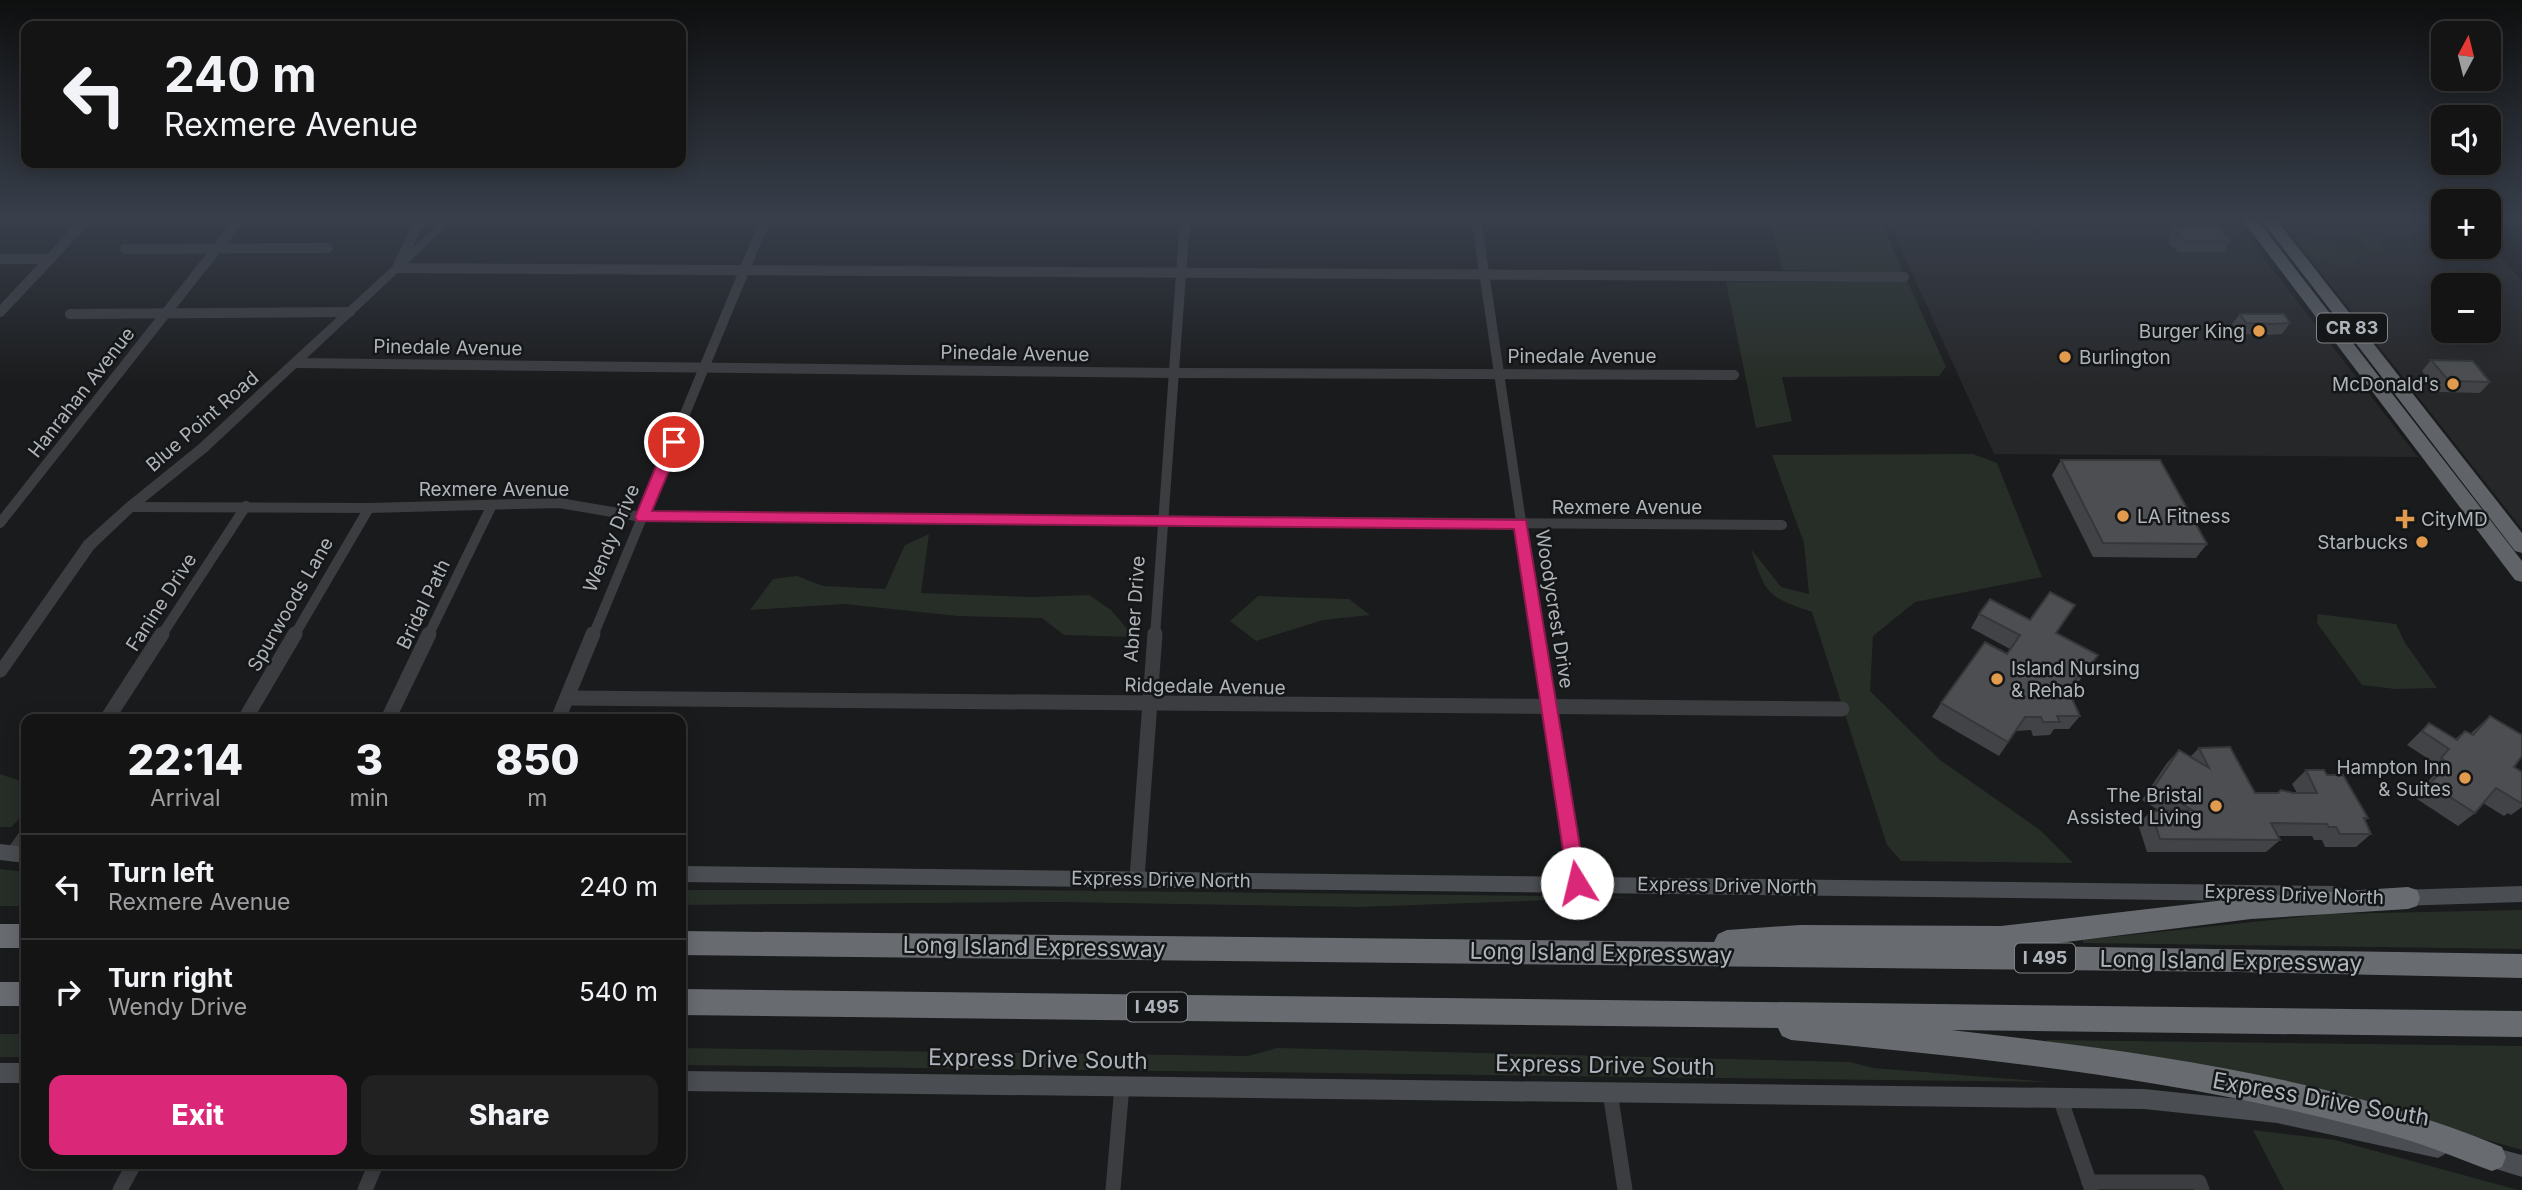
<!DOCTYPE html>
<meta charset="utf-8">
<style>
body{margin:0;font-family:Inter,sans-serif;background:#212122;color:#f1f3f6;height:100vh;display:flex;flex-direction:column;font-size:26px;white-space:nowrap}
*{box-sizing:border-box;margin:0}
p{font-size:23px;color:#9d9ea0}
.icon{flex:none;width:38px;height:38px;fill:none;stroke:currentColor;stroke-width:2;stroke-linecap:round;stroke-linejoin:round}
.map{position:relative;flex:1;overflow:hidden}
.sheet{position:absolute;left:21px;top:714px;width:665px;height:455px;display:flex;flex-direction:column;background:#141415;border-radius:14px;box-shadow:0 4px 18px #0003,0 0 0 2px #333334}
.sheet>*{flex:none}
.top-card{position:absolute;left:21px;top:21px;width:665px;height:147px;border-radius:14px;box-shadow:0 4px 18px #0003,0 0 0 2px #333334;background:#141415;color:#f1f3f6;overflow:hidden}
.needle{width:46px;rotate:7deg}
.fabs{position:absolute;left:2431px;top:21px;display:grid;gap:14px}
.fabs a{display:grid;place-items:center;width:70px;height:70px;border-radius:14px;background:#141415;box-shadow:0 4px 18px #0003,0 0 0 2px #333334;font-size:35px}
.pin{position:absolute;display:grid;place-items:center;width:60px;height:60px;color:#fff;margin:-30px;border:4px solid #fff;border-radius:50%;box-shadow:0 2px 7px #0007}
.me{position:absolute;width:77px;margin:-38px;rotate:351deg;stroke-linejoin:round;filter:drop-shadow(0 0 5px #0008)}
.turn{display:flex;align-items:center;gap:24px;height:147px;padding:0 28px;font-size:32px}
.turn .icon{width:91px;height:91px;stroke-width:2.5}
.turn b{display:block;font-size:49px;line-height:60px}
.eta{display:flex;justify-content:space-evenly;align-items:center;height:119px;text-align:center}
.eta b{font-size:42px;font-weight:800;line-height:49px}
.button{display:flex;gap:14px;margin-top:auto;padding:14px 28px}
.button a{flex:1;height:80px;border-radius:14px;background:#db2777;color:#fff;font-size:28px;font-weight:800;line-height:80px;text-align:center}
.button a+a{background:#212122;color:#f1f3f6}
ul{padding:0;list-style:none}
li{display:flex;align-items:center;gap:21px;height:105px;padding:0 28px;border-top:2px solid #333334}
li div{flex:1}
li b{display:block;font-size:26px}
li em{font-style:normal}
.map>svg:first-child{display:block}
</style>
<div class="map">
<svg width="2522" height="1190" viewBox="0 0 2522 1190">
<rect width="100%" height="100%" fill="#1a1b1c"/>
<g fill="#262729" fill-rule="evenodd">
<polygon points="1887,218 2233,218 2418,457 1994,454"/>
<path d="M2278,218H2443V247L2489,245L2522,281V529ZM2443,285H2488V331H2443Z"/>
</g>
<g fill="#272e27">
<polygon points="1770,218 1879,218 1946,367 1939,376 1782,377 1792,421 1756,428 1726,282 1844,282 1839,271 1782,270"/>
<path d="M2345,218H2360L2384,247L2380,253L2361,256L2356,261L2358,269C2334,265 2307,263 2299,237L2346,250H2367Z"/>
<path d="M1973,454L1997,463L2042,577L1915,602L1873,636L1870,691L1940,760L2040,830L2073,863L1901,861L1887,845L1812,612C1768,597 1765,594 1751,549L1781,587L1809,594L1804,543L1772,455Z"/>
<polygon points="929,534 921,593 1030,597 1089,595 1111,610 1134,637 1064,635 1042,618 958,616 844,604 750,610 773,579 797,576 823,586 885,589 905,545"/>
<polygon points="1258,596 1349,599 1370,615 1323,620 1256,641 1230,621"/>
<polygon points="2318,614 2396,624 2405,643 2437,688 2395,689 2362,685 2317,623"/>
<polygon points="0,774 26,783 26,812 11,827 0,827"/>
<polygon points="0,869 26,872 26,906 0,906"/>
<polygon points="681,890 1020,890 1638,897 1359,907 1057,902 681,905"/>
<polygon points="2522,910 2522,949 2083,943 2083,940 2328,914"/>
<rect x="0" y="1034" width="26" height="23"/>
<polygon points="2046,1040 2522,1046 2522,1150 2395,1114 2050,1044"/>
<polygon points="681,1048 1248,1056 1277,1048 1850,1062 1873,1068 2049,1082 681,1065"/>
<polygon points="2253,1130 2335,1140 2518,1190 2284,1190"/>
</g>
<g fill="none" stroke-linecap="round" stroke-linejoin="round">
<g stroke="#3c3d41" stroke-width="10">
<polyline points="421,218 397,268 1904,277"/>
<polyline points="1476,218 1538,636"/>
<polyline points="125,249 328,248"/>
<polyline points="0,259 50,259 88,218"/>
<polyline points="0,312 50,259"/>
<polyline points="70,314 350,312"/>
<polyline points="296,363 1175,373 1734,375"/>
<polyline points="130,507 369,508 559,503 642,517 1782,525"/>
<polyline points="0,523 241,218"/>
<polyline points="161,636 246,506"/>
<polyline points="294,636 369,508"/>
<polyline points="428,636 492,505"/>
<polyline points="593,636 766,218"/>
<polyline points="1155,636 1185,218"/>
</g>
<g stroke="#3c3d41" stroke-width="15">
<polyline points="1537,634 1577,883"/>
<polyline points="567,698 1842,709"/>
<polyline points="107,719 162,634"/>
<polyline points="245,719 295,634"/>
<polyline points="388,719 429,634"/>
<polyline points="558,719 593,634"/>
<polyline points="13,854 26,836"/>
<polyline points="1137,878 1155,634"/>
<polyline points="1610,1092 1625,1190"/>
<polyline points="2060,1098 2091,1187"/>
<polyline points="2089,1182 2199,1182 2202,1190"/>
<polyline points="120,1190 134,1164"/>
<polyline points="365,1190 376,1164"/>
<polyline points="1113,1190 1122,1086"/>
</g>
<polygon fill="#3c3d41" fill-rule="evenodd" points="445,218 456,218 208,451 135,510 94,549 5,676 0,678 0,661 84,541 125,504 198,445"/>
<g fill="#4a4d51" fill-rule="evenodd">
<polygon points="0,844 26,847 26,863 0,860"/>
<polygon points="681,866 2334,886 2341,888 2343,894 2341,900 2334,902 681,882"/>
<polygon points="2522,886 2522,902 2398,906 2391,904 2389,898 2391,892 2398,890"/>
<rect x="0" y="1063" width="26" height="20"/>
<polygon points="681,1071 2144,1089 2277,1103 2438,1136 2445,1140 2449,1147 2445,1154 2438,1158 2277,1123 2144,1109 681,1091"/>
<polygon points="2484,1145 2522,1155 2522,1177 2477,1163 2473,1156 2477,1149"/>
</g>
<g fill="#606468" fill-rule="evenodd">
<polygon points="2241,218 2256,218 2522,561 2522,582 2515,580"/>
<polygon points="2260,218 2275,218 2522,533 2522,553 2515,551"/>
</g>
<g fill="#686c71" fill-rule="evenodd">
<polygon points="2408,887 2417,890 2420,898 2417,906 2408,909 2251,919 2034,946 2522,954 2522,978 2237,972 681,955 681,931 1714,942 1718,934 1727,930 1800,925 2001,926 2251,897"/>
<rect x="0" y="924" width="26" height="24"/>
<rect x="0" y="982" width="26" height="24"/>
<path d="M681,989L2522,1011V1037L1951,1030C2137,1051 2328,1075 2502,1147L2506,1157L2502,1167L2492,1171C2461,1160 2430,1146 2397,1137C2200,1081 1995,1059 1791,1040L1782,1036L1778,1028L681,1015Z"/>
</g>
</g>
<g fill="#414346">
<polygon points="2174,226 2230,241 2224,252 2179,252 2168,243 2170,240 2168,237"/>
<polygon points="2240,314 2290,323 2282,334 2265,335 2239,334 2232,324"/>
<polygon points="2431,360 2490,382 2480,393 2439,392 2422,371"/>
<polygon points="2061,460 2207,544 2196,558 2093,557 2052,475"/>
<polygon points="1979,614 2030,620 2056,633 2087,670 2077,684 2073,682 2068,690 2080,716 2069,729 2054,729 2050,735 2033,736 2031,730 2016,731 1999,756 1932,717 1941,703 2007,654 2010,649 1971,628"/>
<polygon points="2490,716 2514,767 2522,772 2522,807 2511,815 2508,813 2504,816 2483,803 2475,813 2458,826 2414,797 2433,776 2425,771 2433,762 2407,745 2429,723 2455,739 2465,731 2470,734"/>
<polygon points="2199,748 2255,793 2277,793 2281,790 2293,793 2297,793 2292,784 2306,770 2327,775 2368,818 2365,821 2371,834 2356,847 2325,847 2322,840 2314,840 2312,836 2278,836 2280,840 2266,852 2147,852 2138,824 2151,811 2160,811 2142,800 2167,763 2179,750 2190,757"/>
</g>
<g fill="#4c4e51" stroke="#353739" stroke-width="2">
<polygon points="2217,225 2230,241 2185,241 2174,233 2179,233 2174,226"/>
<polygon points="2240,314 2284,314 2290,323 2272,324 2246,323"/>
<polygon points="2431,360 2473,361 2490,382 2449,381"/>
<polygon points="2061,460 2160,460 2207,544 2103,543"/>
<polygon points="2050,592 2075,605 2056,633 2098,655 2087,670 2083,668 2068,690 2080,716 2057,716 2060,722 2043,722 2041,717 2025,717 2008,742 1941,703 1985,642 2007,654 2020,635 1979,614 1990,599 2030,620"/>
<polygon points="2490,716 2522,735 2522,756 2514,767 2522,772 2522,802 2521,803 2496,788 2475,813 2430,784 2448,763 2441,758 2449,749 2422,731 2429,723 2457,740 2465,731 2473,735"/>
<polygon points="2230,747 2255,793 2278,793 2281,790 2293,793 2317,793 2306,770 2324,770 2327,775 2343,775 2368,818 2364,818 2371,834 2340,834 2336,827 2329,827 2327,824 2271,823 2280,840 2160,839 2151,811 2192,810 2154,787 2179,750 2209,768 2199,748"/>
</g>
<linearGradient id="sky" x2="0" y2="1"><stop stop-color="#0e0f0f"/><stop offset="0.57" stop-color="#383f4b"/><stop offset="1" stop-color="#383f4b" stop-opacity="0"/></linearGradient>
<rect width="2522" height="384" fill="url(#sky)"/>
<polygon fill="#db2777" stroke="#8e194d" stroke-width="2" points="674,437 681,442 652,511 1526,520 1586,883 1584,889 1577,891 1570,889 1568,883 1514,529 637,521 635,517 666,442"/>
<g fill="#e29b4d" stroke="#151617" stroke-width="2.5">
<circle cx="2259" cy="331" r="7"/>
<circle cx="2065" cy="357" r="7"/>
<circle cx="2453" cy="384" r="7"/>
<circle cx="2123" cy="516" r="7"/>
<path d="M2401.5 508.5h7v7h7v7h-7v7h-7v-7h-7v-7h7z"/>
<circle cx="2422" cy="542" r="7"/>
<circle cx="1997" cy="679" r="7"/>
<circle cx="2465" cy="778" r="7"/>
<circle cx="2216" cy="806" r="7"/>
</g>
<g text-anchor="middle" stroke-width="5" stroke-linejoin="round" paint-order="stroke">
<g fill="#151617" stroke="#808589" stroke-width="2">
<rect x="2317" y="313.5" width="70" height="29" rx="5"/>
<rect x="2015" y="943.5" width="60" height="29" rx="5"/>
<rect x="1127" y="992.5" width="60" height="29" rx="5"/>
</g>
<g font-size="18" font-weight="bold" fill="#aeb4ba">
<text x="2352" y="334">CR 83</text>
<text x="2045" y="964">I 495</text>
<text x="1157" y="1013">I 495</text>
</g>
<g font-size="19" fill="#aeb4ba" stroke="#151617" text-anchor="end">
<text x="2245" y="338">Burger King</text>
<text x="2079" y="364" text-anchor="start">Burlington</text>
<text x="2439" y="391">McDonald's</text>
<text x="2137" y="523" text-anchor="start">LA Fitness</text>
<text x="2421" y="526" text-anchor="start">CityMD</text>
<text x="2408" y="549">Starbucks</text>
<text x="2011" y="675" text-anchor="start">Island Nursing<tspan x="2011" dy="22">&amp; Rehab</tspan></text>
<text x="2451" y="774">Hampton Inn<tspan x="2451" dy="22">&amp; Suites</tspan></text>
<text x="2202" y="802">The Bristal<tspan x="2202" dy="22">Assisted Living</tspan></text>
</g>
<g font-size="19" fill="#aeb4ba" stroke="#151617">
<text transform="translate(448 347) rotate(1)" y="7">Pinedale Avenue</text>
<text transform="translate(1015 353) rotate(1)" y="7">Pinedale Avenue</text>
<text x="1582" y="363">Pinedale Avenue</text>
<text transform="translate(81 392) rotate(-52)" y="7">Hanrahan Avenue</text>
<text transform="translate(202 421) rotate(-41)" y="7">Blue Point Road</text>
<text x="494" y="496">Rexmere Avenue</text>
<text x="1627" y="514">Rexmere Avenue</text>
<text transform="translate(611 538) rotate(-67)" y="7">Wendy Drive</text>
<text transform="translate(161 602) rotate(-57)" y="7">Fanine Drive</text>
<text transform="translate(290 604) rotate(-60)" y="7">Spurwoods Lane</text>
<text transform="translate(423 604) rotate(-64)" y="7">Bridal Path</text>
<text transform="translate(1134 609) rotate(-86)" y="7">Abner Drive</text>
<text transform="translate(1555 609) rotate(81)" y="7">Woodycrest Drive</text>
<text transform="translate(1205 686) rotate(1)" y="7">Ridgedale Avenue</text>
<text transform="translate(1161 879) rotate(1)" y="7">Express Drive North</text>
<text transform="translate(1727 885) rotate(1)" y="7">Express Drive North</text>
<text transform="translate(2294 894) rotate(2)" y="7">Express Drive North</text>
</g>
<g font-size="23" fill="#aeb4ba" stroke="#151617">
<text transform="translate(1034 947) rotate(1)" y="8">Long Island Expressway</text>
<text transform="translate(1601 953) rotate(1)" y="8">Long Island Expressway</text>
<text transform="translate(2231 961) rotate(1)" y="8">Long Island Expressway</text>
<text transform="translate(1038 1059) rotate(1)" y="8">Express Drive South</text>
<text transform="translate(1605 1065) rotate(1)" y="8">Express Drive South</text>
<text transform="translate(2321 1099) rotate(10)" y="8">Express Drive South</text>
</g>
</g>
</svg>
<div class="fabs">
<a><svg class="needle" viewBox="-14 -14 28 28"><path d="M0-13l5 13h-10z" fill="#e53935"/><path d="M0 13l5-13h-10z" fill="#9d9ea0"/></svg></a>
<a><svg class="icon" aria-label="sound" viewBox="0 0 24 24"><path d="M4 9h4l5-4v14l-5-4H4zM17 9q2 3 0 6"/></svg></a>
<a>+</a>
<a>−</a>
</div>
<div class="pin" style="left:674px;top:442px;background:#d93025"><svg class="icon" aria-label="arrive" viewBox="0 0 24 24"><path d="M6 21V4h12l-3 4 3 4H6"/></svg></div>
<svg class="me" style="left:1577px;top:883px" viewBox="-20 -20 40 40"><circle r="19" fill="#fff"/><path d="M0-13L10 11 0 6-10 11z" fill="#db2777"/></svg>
<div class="top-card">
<div class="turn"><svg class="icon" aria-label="left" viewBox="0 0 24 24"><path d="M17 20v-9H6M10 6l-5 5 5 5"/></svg><div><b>240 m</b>Rexmere Avenue</div></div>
</div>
<section class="sheet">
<div class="eta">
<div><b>22:14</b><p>Arrival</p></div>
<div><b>3</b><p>min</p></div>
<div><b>850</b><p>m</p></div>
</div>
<ul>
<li><svg class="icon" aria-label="left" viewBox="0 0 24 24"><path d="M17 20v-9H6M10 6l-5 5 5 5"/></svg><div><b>Turn left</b><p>Rexmere Avenue</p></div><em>240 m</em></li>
<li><svg class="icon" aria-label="right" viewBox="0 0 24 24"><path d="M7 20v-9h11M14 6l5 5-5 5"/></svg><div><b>Turn right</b><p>Wendy Drive</p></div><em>540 m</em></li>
</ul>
<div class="button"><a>Exit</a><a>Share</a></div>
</section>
</div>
